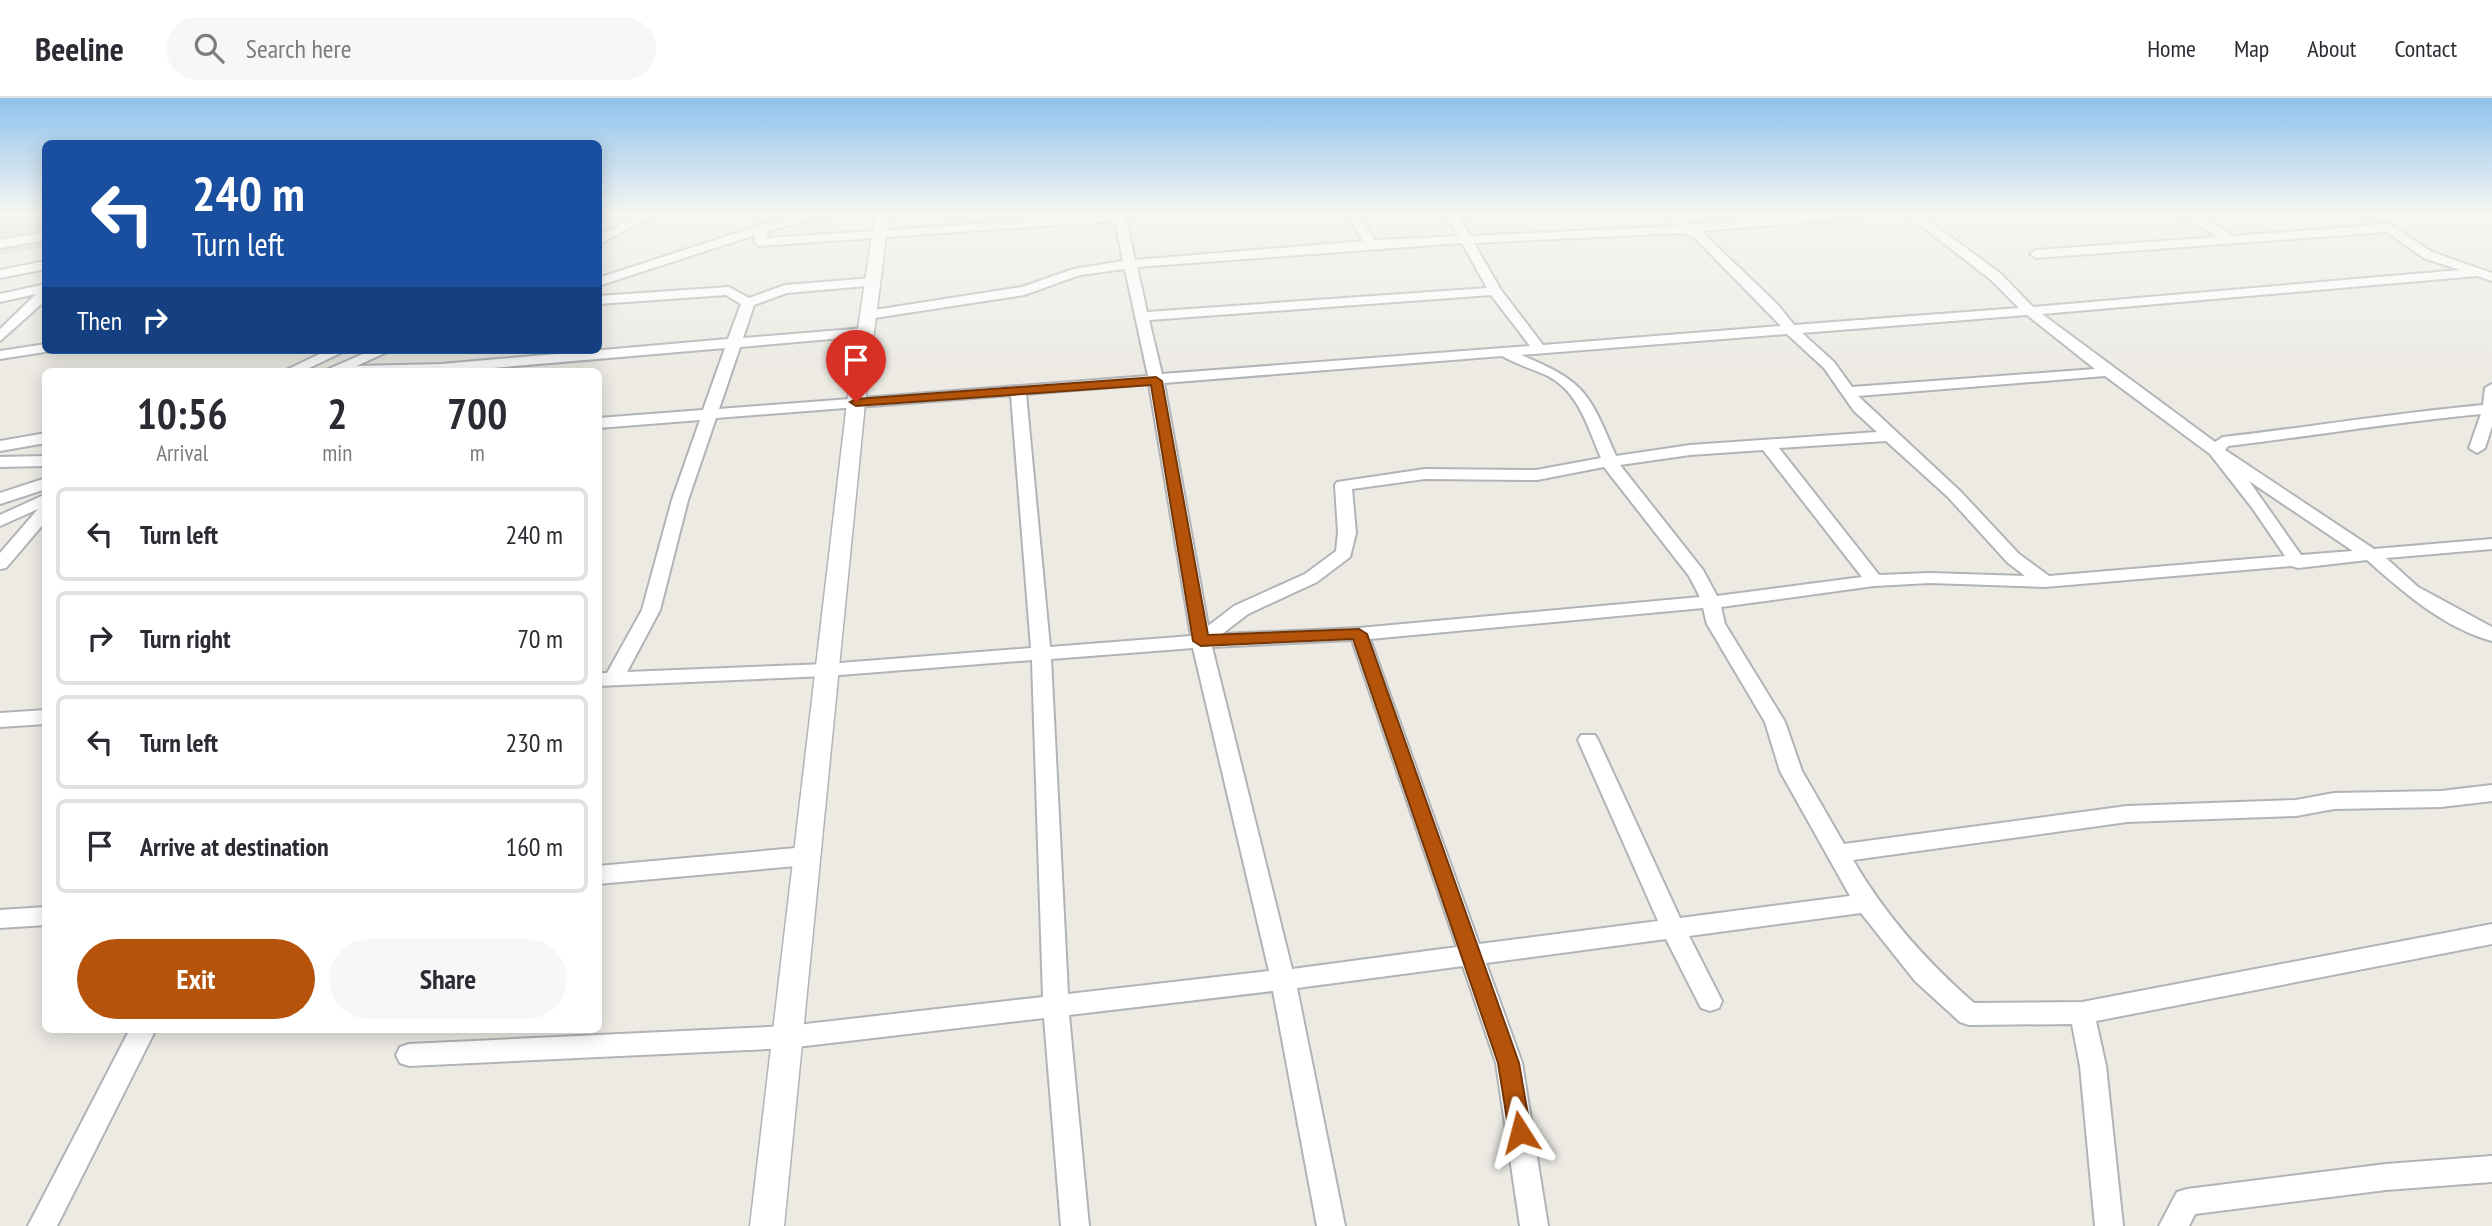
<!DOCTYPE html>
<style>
body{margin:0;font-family:"PT Sans Narrow",sans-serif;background:#f7f7f7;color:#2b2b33;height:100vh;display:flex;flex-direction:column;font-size:26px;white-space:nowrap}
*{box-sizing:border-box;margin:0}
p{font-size:23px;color:#7c7c81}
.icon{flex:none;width:38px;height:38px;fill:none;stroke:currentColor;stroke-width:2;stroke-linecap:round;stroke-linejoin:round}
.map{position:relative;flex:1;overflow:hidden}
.drawer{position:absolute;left:42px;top:270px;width:560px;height:665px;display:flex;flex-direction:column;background:#fff;border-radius:10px;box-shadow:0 4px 18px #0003}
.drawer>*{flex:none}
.hud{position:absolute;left:42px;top:42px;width:560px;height:214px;border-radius:10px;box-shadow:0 4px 18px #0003;background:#1a4fa0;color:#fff;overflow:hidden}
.pin{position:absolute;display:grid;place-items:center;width:60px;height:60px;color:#fff;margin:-72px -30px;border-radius:50% 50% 50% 0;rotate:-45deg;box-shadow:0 0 7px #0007}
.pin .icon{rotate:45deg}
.me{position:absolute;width:77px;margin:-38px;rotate:351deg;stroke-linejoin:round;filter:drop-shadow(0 0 5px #0008)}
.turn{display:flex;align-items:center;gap:24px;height:147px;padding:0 35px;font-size:32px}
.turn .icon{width:91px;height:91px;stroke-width:2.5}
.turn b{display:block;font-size:49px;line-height:60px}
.then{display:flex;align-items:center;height:66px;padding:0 35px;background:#0003;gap:14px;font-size:26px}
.eta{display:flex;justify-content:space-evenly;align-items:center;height:119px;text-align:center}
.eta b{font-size:42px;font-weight:600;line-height:49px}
.button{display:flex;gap:14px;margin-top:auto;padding:14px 35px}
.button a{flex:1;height:80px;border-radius:42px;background:#b45309;color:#fff;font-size:28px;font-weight:600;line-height:80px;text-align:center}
.button a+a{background:#f7f7f7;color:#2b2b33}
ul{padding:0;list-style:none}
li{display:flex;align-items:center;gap:21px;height:94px;margin:0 14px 10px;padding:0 21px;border:4px solid #e1e1e2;border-radius:10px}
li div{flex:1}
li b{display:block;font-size:26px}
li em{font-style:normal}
header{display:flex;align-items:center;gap:42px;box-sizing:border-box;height:98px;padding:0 35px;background:#fff;border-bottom:2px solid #e1e1e2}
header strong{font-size:33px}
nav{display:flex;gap:38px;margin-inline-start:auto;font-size:24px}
.search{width:490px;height:63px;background:#f7f7f7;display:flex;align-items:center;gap:18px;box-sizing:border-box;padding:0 24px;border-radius:38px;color:#7c7c81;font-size:26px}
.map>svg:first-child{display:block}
</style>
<header>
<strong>Beeline</strong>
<div class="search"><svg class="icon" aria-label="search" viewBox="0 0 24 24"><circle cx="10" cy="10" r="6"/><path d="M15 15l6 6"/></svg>Search here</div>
<nav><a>Home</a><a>Map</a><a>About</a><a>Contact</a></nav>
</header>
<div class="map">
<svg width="2492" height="1128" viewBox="0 0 2492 1128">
<rect width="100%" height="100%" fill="#eceae3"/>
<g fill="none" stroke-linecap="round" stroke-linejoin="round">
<polygon fill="#cececa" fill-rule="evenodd" points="46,116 46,149 0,157 0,117"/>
<defs>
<g id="minor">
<polygon points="641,116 656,116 598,147 598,138"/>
<path d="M809,116H831L768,133L767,140L1125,116L1135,162L1363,143L1346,116H1358L1375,142L1458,138L1446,116H1458L1470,138L1677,128L1667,116H1680L1689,127L1814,116H1863L1857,120L1701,133L1778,207L1794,227L2019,210L1991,182L1906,116H1920L2001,176L2033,209L2460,172L2424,160L2387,134L2036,160L2030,156L2036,152L2218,139L2182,116H2197L2233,138L2389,126L2432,154L2492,175V183L2477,178L2042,216L2215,344L2223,339C2310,329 2396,315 2483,307L2485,290L2492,286V328L2485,350L2477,355L2469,350L2481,316C2396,324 2312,338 2228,348L2225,352L2374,451L2492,441V451L2386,460L2418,489L2492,529V543C2444,530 2403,494 2367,462L2298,470L2292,468L2045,489L1930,485L1874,488L1721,509L1725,526L1785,624L1802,673L1844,746L2127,708L2296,702L2334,695L2441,693L2492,687V703L2441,709L2334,711L2296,718L2127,724L1853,762C1885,817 1926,863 1974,905L2082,904L2492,826V846L2096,923L2106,968L2123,1128H2095L2080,968L2072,926L1969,927L1960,924L1915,883L1861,815L1689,838L1722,903L1719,910L1710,913L1701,910L1666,841L1486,865L1522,965L1548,1128H1520L1496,965L1463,868L1297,890L1345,1128H1317L1273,893L1069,917L1089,1128H1061L1044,920L788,950L409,968L400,965L396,957L400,949L409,946L788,928L1043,899L1032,562L827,578L598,588V575H607L642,512L672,402L700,322L598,330V320L703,312L725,250L457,273H324L372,252H392L356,268L441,266L728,241L741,206L726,197L598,206V198L729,189L749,200L785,187L873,180L878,181V187L787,195L754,207L743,240L866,230L873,234L866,238L740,249L719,311L1148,278L1125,171L1080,177L1024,197L868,221L861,217L868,213L1022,189L1073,171L1123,163L1115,123L760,148L754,144L755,137L598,188V180L758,128ZM1684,135L1695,140L1781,228L1543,247L1501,192L1474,145ZM1462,145L1487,190L1147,214L1137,169ZM1491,197L1530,248L1162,276L1149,222ZM2027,217L2095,271L1852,289L1834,264L1802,235ZM1787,236L1824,270L1854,313L1877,334L1690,347L1616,358C1589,295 1586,284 1521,257ZM1502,258C1516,266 1533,271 1548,278C1579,294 1588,330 1601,360L1536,372L1425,371L1337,384L1335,387L1338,435L1336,453L1305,476L1234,508L1208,528L1164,285ZM2105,278L2210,356L2253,411L2285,458L2049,478L2019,456L1960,393L1858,298ZM1149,286L1191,538L1050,549L1026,296ZM1011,297L1031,550L827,566L627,574L660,512L688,402L716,320ZM1886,343L1948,399L2007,464L2025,478L1930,475L1879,477L1779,350ZM1763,352L1862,479L1717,498L1703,472L1620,367L1690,357ZM1604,369L1689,478L1700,499L1359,530L1222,536L1248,516L1317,484L1350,459L1356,435L1352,391L1425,381L1537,382ZM2249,383L2353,453L2301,457ZM1703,510L1707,526L1765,624L1780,673L1850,798L1680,820L1598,642L1595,637H1581L1578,642L1658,823L1479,846L1370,541ZM1352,542L1457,849L1292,871L1212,549ZM1193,550L1269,873L1068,896L1051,561Z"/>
<polygon points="46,134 46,142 0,150 0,142"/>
<polygon points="46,163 46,171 0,180 0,172"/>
<polygon points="46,186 46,202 0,243 0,231 36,196 0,204 0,196"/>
<polygon points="46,246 46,252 51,253 0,261 0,253"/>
<polygon points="328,252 347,252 303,273 284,273"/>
<polygon points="46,335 46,345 0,353 0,343"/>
<polygon points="46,358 46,368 0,369 0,359"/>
<polygon points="46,380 46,391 0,406 0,395"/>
<polygon points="46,396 46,423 6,470 0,471 0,455 38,411 0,428 0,417"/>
<polygon points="46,612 46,626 0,629 0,615"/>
<polygon points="807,749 815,752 818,758 815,764 807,767 598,786 598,768"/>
<polygon points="46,809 46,827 0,830 0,812"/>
<polygon points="130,931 156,931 57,1128 28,1128"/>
<polygon points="2492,1058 2492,1084 2386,1092 2195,1116 2189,1128 2159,1128 2177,1094 2187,1091 2386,1066"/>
</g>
<polygon id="tertiary" points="875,116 889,116 865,305 784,1128 750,1128 847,305"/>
</defs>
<use href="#minor" stroke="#b1b4b7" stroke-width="4"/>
<use href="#tertiary" stroke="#b1b4b7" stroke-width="3"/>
<use href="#minor" fill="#fff" fill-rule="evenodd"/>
<use href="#tertiary" fill="#fff" fill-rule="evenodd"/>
</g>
<linearGradient id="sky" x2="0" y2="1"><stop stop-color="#8fc2ed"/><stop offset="0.42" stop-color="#f6f6f2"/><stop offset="1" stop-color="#f6f6f2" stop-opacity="0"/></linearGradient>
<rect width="2492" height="274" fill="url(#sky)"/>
<polygon fill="#b45309" stroke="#753606" stroke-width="2" points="1156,279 1162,283 1208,537 1359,531 1367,536 1519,965 1531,1034 1528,1041 1520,1045 1512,1041 1509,1034 1498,965 1353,541 1201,548 1193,543 1151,287 856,308 850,304 856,301"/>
</svg>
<div class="pin" style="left:856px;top:304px;background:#d93025"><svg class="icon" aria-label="arrive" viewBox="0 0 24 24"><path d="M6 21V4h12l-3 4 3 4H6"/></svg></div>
<svg class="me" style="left:1520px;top:1034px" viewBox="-20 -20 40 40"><path d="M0-17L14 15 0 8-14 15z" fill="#b45309" stroke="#fff" stroke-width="4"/></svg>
<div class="hud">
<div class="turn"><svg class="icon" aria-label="left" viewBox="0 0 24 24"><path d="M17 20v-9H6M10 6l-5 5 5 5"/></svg><div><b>240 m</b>Turn left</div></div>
<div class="then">Then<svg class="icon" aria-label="right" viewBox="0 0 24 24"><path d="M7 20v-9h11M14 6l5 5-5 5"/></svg></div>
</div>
<section class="drawer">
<div class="eta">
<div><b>10:56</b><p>Arrival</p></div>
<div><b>2</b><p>min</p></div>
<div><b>700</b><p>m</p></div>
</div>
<ul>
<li><svg class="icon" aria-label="left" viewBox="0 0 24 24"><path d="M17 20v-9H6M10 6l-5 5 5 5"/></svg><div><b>Turn left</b></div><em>240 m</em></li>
<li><svg class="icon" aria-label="right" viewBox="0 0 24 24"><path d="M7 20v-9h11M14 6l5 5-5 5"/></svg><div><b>Turn right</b></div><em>70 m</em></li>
<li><svg class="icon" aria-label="left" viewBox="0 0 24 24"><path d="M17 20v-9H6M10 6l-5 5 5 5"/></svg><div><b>Turn left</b></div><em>230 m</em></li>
<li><svg class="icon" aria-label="arrive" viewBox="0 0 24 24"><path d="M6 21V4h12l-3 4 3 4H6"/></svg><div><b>Arrive at destination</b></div><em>160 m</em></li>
</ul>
<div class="button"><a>Exit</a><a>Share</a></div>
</section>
</div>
